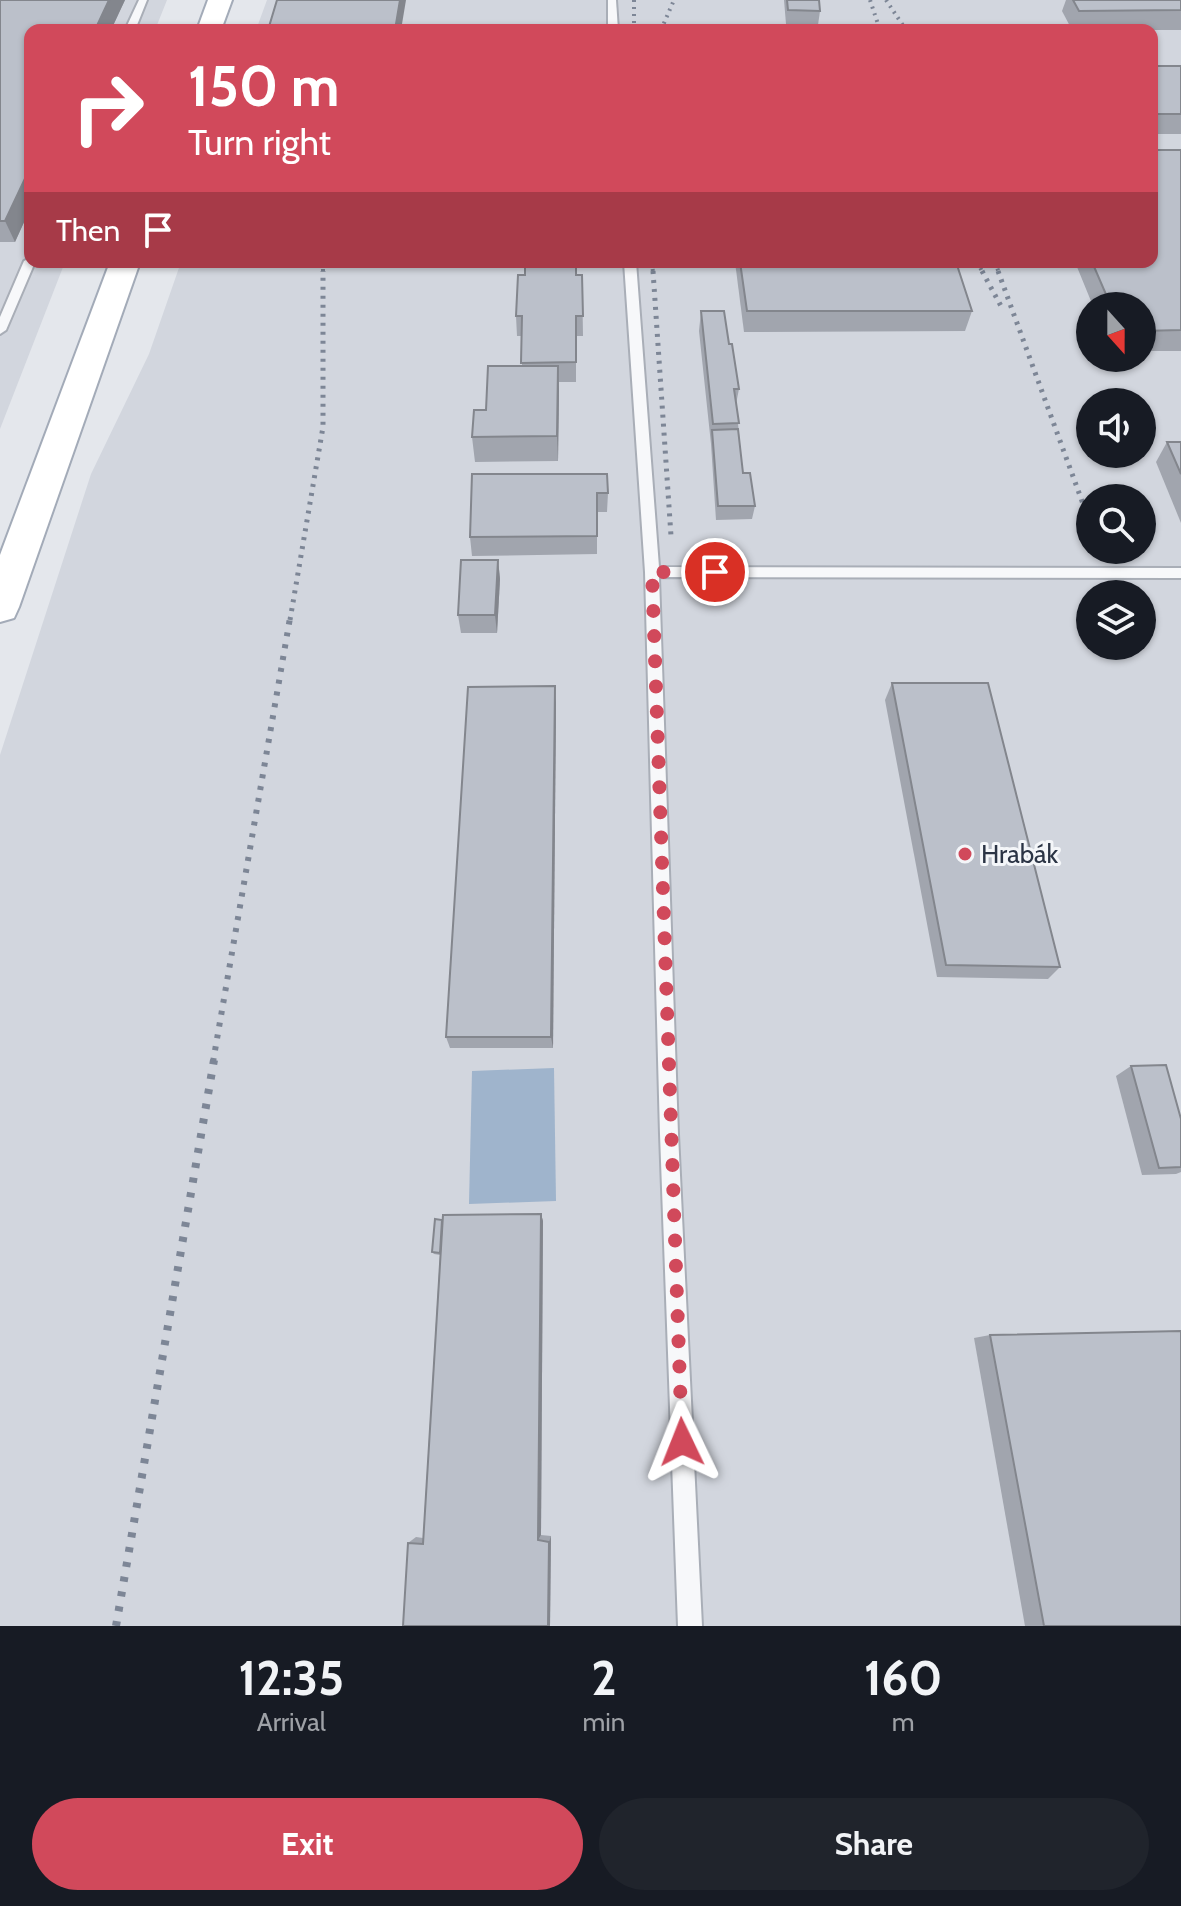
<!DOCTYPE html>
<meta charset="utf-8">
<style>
body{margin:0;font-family:Cabin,sans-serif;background:#20242c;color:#f1f3f6;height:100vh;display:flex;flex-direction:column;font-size:30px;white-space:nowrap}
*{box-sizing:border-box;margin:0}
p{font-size:26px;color:#9ea1a6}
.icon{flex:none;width:44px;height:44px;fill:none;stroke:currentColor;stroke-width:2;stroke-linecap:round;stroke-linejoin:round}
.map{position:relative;height:1626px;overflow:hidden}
.details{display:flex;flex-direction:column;background:#171b24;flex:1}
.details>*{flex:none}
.hud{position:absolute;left:24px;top:24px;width:1134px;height:244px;border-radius:16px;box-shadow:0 2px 6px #0004;background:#d1495b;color:#fff;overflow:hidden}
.needle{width:52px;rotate:159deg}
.fabs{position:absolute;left:1076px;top:292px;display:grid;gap:16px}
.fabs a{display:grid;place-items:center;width:80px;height:80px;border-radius:50%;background:#171b24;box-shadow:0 2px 6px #0004;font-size:40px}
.pin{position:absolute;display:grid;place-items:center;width:68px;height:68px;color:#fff;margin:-34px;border:4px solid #fff;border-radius:50%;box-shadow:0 2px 8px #0007}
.me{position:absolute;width:88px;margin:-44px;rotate:358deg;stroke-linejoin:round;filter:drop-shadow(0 0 6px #0008)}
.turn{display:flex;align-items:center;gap:28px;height:168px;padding:0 32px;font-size:36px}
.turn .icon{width:104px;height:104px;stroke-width:2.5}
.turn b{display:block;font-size:56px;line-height:68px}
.then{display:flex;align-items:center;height:76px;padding:0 32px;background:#0003;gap:16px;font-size:30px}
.eta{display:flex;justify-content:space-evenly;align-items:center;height:136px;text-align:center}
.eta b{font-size:48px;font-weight:700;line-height:56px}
.action{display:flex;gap:16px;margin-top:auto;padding:16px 32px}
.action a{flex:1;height:92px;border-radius:48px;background:#d1495b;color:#fff;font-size:32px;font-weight:700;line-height:92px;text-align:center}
.action a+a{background:#20242c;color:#f1f3f6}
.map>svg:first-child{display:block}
</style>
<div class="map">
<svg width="1181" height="1626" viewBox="0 0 1181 1626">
<rect width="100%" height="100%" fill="#e4e7ec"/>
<g fill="#d2d6de" fill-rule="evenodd">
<polygon points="0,0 167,0 155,30 30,30 30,262 65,262 0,429"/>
<path d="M267,0H1181V1626H0V755L91,474L149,354L181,262H1152V30H256ZM1090,306H1142V358H1090ZM1090,402H1142V454H1090ZM1090,498H1142V550H1090ZM1090,594H1142V646H1090Z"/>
</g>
<polygon fill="#9fb4cc" points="554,1068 556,1201 469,1204 472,1071"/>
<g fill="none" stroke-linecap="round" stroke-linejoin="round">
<defs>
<g id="lane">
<polygon points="139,0 147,0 135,30 125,30"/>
<polygon points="608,0 616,0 618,30 608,30"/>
<polygon points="30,258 30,262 35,262 6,330 0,334 0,317 24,261"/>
<polygon points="624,262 636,262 659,567 1181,568 1181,578 659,577 678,1134 702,1626 678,1626 660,1134 645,572"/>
</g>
<g id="primary">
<polygon points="208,0 232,0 221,30 197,30"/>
<polygon points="110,262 140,262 19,607 14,618 0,622 0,555"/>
</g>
</defs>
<use href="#lane" stroke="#a9aeb7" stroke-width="4"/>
<use href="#primary" stroke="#a3abb8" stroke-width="4"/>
<use href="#lane" fill="#f7f8fa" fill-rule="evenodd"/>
<use href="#primary" fill="#fff" fill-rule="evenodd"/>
<g stroke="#7d8696" stroke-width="4" stroke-dasharray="2 5" stroke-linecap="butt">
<polyline points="634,0 634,30"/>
<polyline points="870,0 880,30"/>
<polyline points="886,0 906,30"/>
<polyline points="661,30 674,0"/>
<polyline points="323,262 323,273"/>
<polyline points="652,262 653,273"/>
<polyline points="977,262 983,273"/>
<polyline points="995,262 999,273"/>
</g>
<g stroke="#7d8696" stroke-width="5" stroke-dasharray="3 6" stroke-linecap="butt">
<polyline points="653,271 671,536"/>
<polyline points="982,271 1002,308"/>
<polyline points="998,271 1090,523"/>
<polyline points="290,620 323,427 323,271"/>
</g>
<polyline stroke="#7d8696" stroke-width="6" stroke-dasharray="4 8" stroke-linecap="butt" points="213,1062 290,618"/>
<polyline stroke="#7d8696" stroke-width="8" stroke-dasharray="5 10" stroke-linecap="butt" points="116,1626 214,1060"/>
</g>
<g fill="#a1a5ae">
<polygon points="0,0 125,0 111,30 30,30 30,209 15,242 0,242"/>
<polygon points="784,0 819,0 820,11 818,25 786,24"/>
<polygon points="1066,0 1181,0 1181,30 1072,30 1062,11"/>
<rect x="1152" y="66" width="29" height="68"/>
<polygon points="1181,150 1181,351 1142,351 1142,306 1093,306 1075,262 1152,262"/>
<polygon points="735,262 956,262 972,311 965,331 744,332"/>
<polygon points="525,275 582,275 583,336 576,336 576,382 559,382 558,461 475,462 472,437 486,410 522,366 522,336 517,336 516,316"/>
<polygon points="701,311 729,344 739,389 736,404 743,473 755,506 752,519 716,520 711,444 699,331"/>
<polygon points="1167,442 1181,442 1181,523 1156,462"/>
<polygon points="472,474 608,493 607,512 597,512 597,554 472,556 470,537"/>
<polygon points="498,560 500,579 497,633 461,633 458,615"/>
<polygon points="892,683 1060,967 1048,979 937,977 885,700"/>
<polygon points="556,703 553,1048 450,1048 446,1037"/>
<polygon points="1131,1066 1181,1119 1181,1172 1176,1174 1142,1175 1116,1076"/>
<polygon points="541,1214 543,1221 541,1535 551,1536 550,1626 403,1626 408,1543 416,1537 423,1538 440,1255 434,1254 432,1252 442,1220"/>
<polygon points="990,1335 1181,1626 1025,1626 974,1338"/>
</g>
<g fill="#83868d">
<polygon points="109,0 125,0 111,30 95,30"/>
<polygon points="400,0 406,0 401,30 395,30"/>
<polygon points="30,168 30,209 15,242 5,221"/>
<polygon points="558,366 559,391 558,461 557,436"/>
<polygon points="498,560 500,579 497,633 495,615"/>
<polygon points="555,686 556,703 553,1048 551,1037"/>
<polygon points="541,1214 543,1221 541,1535 538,1540"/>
<polygon points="551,1536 550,1626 548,1626 549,1542"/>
</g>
<g fill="#bbc0ca" stroke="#83868d" stroke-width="2">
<polygon points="0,0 109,0 95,30 30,30 30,168 5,221 0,221"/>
<polygon points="277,0 400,0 395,30 268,30"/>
<polygon points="787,0 819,0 820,11 788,10"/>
<polygon points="1073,0 1181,0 1181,10 1079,11"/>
<rect x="1152" y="66" width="29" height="48"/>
<polygon points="1152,150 1181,150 1181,330 1142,331 1142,306 1111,306 1092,262 1152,262"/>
<polygon points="525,262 576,262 576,275 582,275 583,316 576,316 576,362 521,363 522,316 516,316 518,275 525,275"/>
<polygon points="740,262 956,262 972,311 747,311"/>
<polygon points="701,311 724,311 729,344 732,344 739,389 734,389 739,423 713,424"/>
<polygon points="488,366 558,366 557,436 472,437 474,410 486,410"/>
<polygon points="738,429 743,473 750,473 755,506 718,506 712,430"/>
<polygon points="1167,442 1181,442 1181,474"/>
<polygon points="472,474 607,474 608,493 597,493 597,536 470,537"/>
<polygon points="461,560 498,560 495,615 458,615"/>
<polygon points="892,683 988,683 1060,967 946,965"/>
<polygon points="555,686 551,1037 446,1037 468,687"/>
<polygon points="1166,1065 1181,1119 1181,1167 1159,1168 1131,1066"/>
<polygon points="541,1214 538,1540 549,1542 548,1626 403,1626 408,1543 423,1544 443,1215"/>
<polygon points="435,1219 442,1220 440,1253 432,1252"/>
<polygon points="1181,1331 1181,1626 1044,1626 990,1335"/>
</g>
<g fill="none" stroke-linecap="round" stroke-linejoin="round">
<polyline stroke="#d1495b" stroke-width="14" stroke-dasharray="0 25.2" points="682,1442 652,572 715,572"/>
</g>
<circle fill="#d1495b" stroke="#f4f6f9" stroke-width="3" cx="965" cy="854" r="8"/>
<g text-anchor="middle" stroke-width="6" stroke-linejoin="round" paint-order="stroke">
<g font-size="26" fill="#2b3445" stroke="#f4f6f9" text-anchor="start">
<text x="981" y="863">Hrabák</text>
</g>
</g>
</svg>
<div class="fabs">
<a><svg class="needle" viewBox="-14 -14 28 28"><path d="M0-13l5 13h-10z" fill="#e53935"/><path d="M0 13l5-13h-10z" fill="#9ea1a6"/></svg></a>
<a><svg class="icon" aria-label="sound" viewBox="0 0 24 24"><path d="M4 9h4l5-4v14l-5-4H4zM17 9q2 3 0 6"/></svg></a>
<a><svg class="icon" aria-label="search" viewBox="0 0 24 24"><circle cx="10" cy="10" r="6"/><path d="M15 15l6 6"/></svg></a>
<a><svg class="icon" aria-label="layers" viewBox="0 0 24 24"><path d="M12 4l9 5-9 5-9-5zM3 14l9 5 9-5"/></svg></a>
</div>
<div class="pin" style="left:715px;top:572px;background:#d93025"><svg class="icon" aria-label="arrive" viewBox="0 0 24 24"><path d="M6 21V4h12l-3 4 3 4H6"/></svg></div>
<svg class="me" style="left:682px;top:1442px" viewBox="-20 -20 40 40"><path d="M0-17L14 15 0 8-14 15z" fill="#d1495b" stroke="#fff" stroke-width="4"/></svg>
<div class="hud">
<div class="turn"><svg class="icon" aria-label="right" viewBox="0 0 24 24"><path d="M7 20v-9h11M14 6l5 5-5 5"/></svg><div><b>150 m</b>Turn right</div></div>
<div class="then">Then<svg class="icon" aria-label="arrive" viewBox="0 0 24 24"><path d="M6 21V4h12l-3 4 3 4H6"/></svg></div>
</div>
</div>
<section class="details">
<div class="eta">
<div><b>12:35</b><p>Arrival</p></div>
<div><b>2</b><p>min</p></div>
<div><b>160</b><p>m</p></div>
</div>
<div class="action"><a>Exit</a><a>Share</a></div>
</section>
